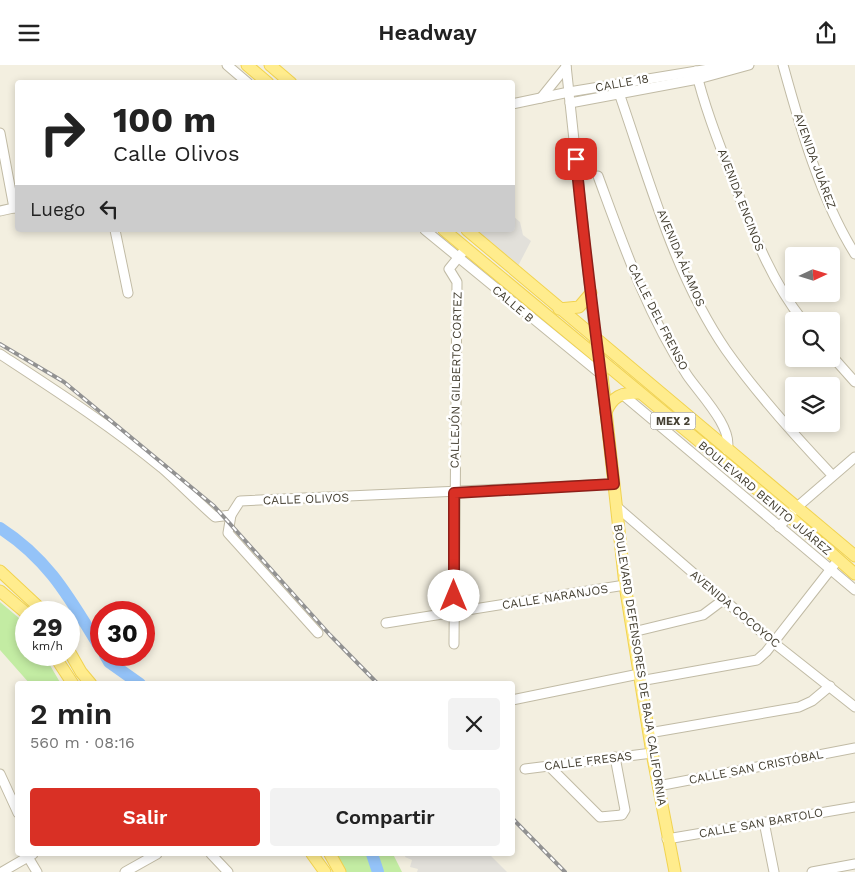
<!DOCTYPE html>
<html lang="es">
<meta charset="utf-8">
<style>
body{margin:0;font-family:"Work Sans",sans-serif;background:#f2f2f2;color:#222;height:100vh;display:flex;flex-direction:column;font-size:19px;white-space:nowrap}
*{box-sizing:border-box;margin:0}
p{font-size:16px;color:#767676}
.icon{flex:none;width:28px;height:28px;fill:none;stroke:currentColor;stroke-width:2;stroke-linecap:round;stroke-linejoin:round}
.map{position:relative;flex:1;overflow:hidden}
.side{position:absolute;left:15px;top:616px;width:500px;height:175px;display:flex;flex-direction:column;background:#fff;border-radius:5px;box-shadow:0 2px 8px #0003}
.side>*{flex:none}
.hud{position:absolute;left:15px;top:15px;width:500px;height:152px;border-radius:5px;box-shadow:0 2px 8px #0003;background:#fff;color:#222;overflow:hidden}
.needle{width:32px;rotate:86deg}
.controls{position:absolute;left:785px;top:182px;display:grid;gap:10px}
.controls a{display:grid;place-items:center;width:55px;height:55px;border-radius:5px;background:#fff;box-shadow:0 2px 8px #0003;font-size:25px}
.speed{position:absolute;left:15px;top:536px;display:flex;gap:10px;font-size:25px;font-weight:700;text-align:center}
.speed>*{display:grid;place-content:center;width:65px;height:65px;border-radius:50%;background:#fff;box-shadow:0 2px 8px #0003;line-height:1}
.speed small{font-size:12px;font-weight:400}
.speed .limit{border:8px solid #d22;background:#fff;color:#111}
.pin{position:absolute;display:grid;place-items:center;width:42px;height:42px;color:#fff;margin:-21px;border-radius:10px;box-shadow:0 2px 8px #0006}
.me{position:absolute;width:55px;margin:-28px;rotate:0deg;stroke-linejoin:round;filter:drop-shadow(0 0 4px #0008)}
.turn{display:flex;align-items:center;gap:18px;height:105px;padding:0 15px;font-size:22px}
.turn .icon{width:65px;height:65px;stroke-width:2.5}
.turn b{display:block;font-size:35px;line-height:42px}
.then{display:flex;align-items:center;height:48px;padding:0 15px;background:#0003;gap:10px;font-size:19px}
.round{display:grid;place-items:center;flex:none;width:52px;height:52px;border-radius:5px;background:#f2f2f2}
.headline{display:flex;align-items:center;justify-content:space-between;height:85px;padding:0 15px}
h1{font-size:30px;font-weight:600;line-height:38px}
.action{display:flex;gap:10px;margin-top:auto;padding:10px 15px}
.action a{flex:1;height:58px;border-radius:5px;background:#d93025;color:#fff;font-size:20px;font-weight:600;line-height:58px;text-align:center}
.action a+a{background:#f2f2f2;color:#222}
header{display:flex;justify-content:space-between;align-items:center;height:65px;padding:0 15px;background:#fff;font-size:22px;font-weight:600}
.map>svg:first-child{display:block}
</style>
<header><svg class="icon" aria-label="menu" viewBox="0 0 24 24"><path d="M4 6h16M4 12h16M4 18h16"/></svg>Headway<svg class="icon" aria-label="share" viewBox="0 0 24 24"><path d="M12 15V3M7 8l5-5 5 5M5 13v7h14v-7"/></svg></header>
<div class="map">
<svg width="855" height="807" viewBox="0 0 855 807">
<rect width="100%" height="100%" fill="#f3efe0"/>
<g fill="#c3eca3">
<polygon points="0,537 26,559 26,590 44,590 61,619 30,619 0,585"/>
<polygon points="336,789 393,789 402,807 345,807"/>
</g>
<g fill="#e2e0da">
<polygon points="513,151 520,157 523,170 531,176 518,201 475,165 512,165"/>
<polygon points="406,789 416,791 417,789 489,789 507,807 417,807 418,804 410,802 412,795 405,792"/>
</g>
<g fill="none" stroke-linecap="round" stroke-linejoin="round">
<g stroke="#94c3f8" stroke-width="12">
<path d="M0,463C50,495 71,536 101,584"/>
<polyline points="105,590 109,597 140,619"/>
<polyline points="372,789 378,807"/>
</g>
<defs>
<g id="minor">
<polyline points="227,0 248,18"/>
<polyline points="566,0 595,273"/>
<path d="M783,0C800,62 821,135 855,189"/>
<path d="M696,6C705,44 720,81 734,118C753,167 770,214 803,256"/>
<path d="M619,28C649,114 674,209 726,285C757,329 795,371 832,410"/>
<polyline points="541,33 566,2"/>
<polyline points="570,38 698,14 749,0"/>
<polyline points="512,39 569,27 733,0"/>
<polyline points="0,68 14,143"/>
<path d="M598,111C623,179 647,249 687,310C699,328 734,363 727,385"/>
<polyline points="0,146 18,142"/>
<polyline points="115,165 128,228"/>
<polyline points="425,165 602,310"/>
<path d="M0,289C55,325 111,361 162,403C180,419 197,436 215,452L231,450L240,436L614,419"/>
<polyline points="831,290 855,317"/>
<polyline points="622,329 855,525"/>
<polyline points="617,442 774,578 855,642"/>
<polyline points="231,450 228,468 318,568"/>
<polyline points="779,462 796,443 855,392"/>
<polyline points="386,558 625,520"/>
<polyline points="633,567 703,550 723,535"/>
<polyline points="454,579 457,217 449,204 466,183"/>
<polyline points="640,616 757,595 766,587 834,500"/>
<polyline points="512,635 639,609"/>
<polyline points="649,668 799,642 812,636 830,621"/>
<polyline points="549,701 600,752 622,750 625,745 615,692"/>
<polyline points="525,704 652,688"/>
<polyline points="0,709 18,748"/>
<polyline points="658,721 855,683"/>
<polyline points="764,757 774,807"/>
<polyline points="667,774 855,742"/>
<polyline points="211,789 228,807"/>
<polyline points="28,792 37,807"/>
<polyline points="2,807 33,789"/>
<polyline points="125,807 157,789"/>
<polyline points="812,807 855,799"/>
</g>
<g id="major">
<polyline points="247,0 268,18"/>
<polyline points="270,0 291,18"/>
<polyline points="444,165 788,450 855,509"/>
<polyline points="467,165 855,491"/>
<polyline points="559,244 579,242 591,228"/>
<polyline points="595,273 602,310 625,520 652,688 675,807"/>
<path d="M606,347C613,331 621,328 638,328"/>
<polyline points="0,506 45,548"/>
<polyline points="0,526 26,548"/>
<polyline points="69,586 81,607 91,619"/>
<polyline points="54,590 73,619"/>
<polyline points="312,789 325,807"/>
<polyline points="330,789 340,807"/>
</g>
</defs>
<use href="#minor" stroke="#c1bba5" stroke-width="11"/>
<use href="#major" stroke="#f1d350" stroke-width="13"/>
<use href="#minor" stroke="#fff" stroke-width="9"/>
<use href="#major" stroke="#ffec8d" stroke-width="11"/>
<defs>
<g id="rail">
<polyline points="0,279 64,317 214,441 330,570 378,619"/>
<polyline points="512,753 565,807"/>
</g>
</defs>
<use href="#rail" stroke="#929292" stroke-width="4"/>
<use href="#rail" stroke="#fff" stroke-width="2" stroke-dasharray="5.5" stroke-linecap="butt"/>
</g>
<g fill="none" stroke-linecap="round" stroke-linejoin="round">
<defs>
<path id="route" d="M454,531V428L614,419C602,311 586,203 576,94"/>
</defs>
<use href="#route" stroke="#8d1f18" stroke-width="12"/>
<use href="#route" stroke="#d93025" stroke-width="9"/>
</g>
<g text-anchor="middle" stroke-width="5" stroke-linejoin="round" paint-order="stroke">
<rect fill="#fff" stroke="#7c796f" stroke-width="1" x="650.5" y="347.5" width="45" height="17" rx="4"/>
<g font-size="11" font-weight="bold" fill="#443f31">
<text x="673" y="360">MEX 2</text>
</g>
<g font-size="12" fill="#443f31" stroke="#fff">
<text transform="translate(622 18) rotate(-10)" y="4">CALLE 18</text>
<text transform="translate(815 96) rotate(70)" y="4">AVENIDA JUÁREZ</text>
<text transform="translate(741 135) rotate(69)" y="4">AVENIDA ENCINOS</text>
<text transform="translate(681 193) rotate(67)" y="4">AVENIDA ÁLAMOS</text>
<text transform="translate(513 239) rotate(40)" y="4">CALLE B</text>
<text transform="translate(658 252) rotate(63)" y="4">CALLE DEL FRENSO</text>
<text transform="translate(456 315) rotate(-89)" y="4">CALLEJÓN GILBERTO CORTEZ</text>
<text transform="translate(765 433) rotate(40)" y="4">BOULEVARD BENITO JUÁREZ</text>
<text transform="translate(306 434) rotate(-2)" y="4">CALLE OLIVOS</text>
<text transform="translate(555 532) rotate(-9)" y="4">CALLE NARANJOS</text>
<text transform="translate(735 544) rotate(40)" y="4">AVENIDA COCOYOC</text>
<text transform="translate(640 600) rotate(81)" y="4">BOULEVARD DEFENSORES DE BAJA CALIFORNIA</text>
<text transform="translate(588 696) rotate(-7)" y="4">CALLE FRESAS</text>
<text transform="translate(756 702) rotate(-11)" y="4">CALLE SAN CRISTÓBAL</text>
<text transform="translate(761 758) rotate(-10)" y="4">CALLE SAN BARTOLO</text>
</g>
</g>
</svg>
<div class="controls">
<a><svg class="needle" viewBox="-14 -14 28 28"><path d="M0-13l5 13h-10z" fill="#e53935"/><path d="M0 13l5-13h-10z" fill="#767676"/></svg></a>
<a><svg class="icon" aria-label="search" viewBox="0 0 24 24"><circle cx="10" cy="10" r="6"/><path d="M15 15l6 6"/></svg></a>
<a><svg class="icon" aria-label="layers" viewBox="0 0 24 24"><path d="M12 4l9 5-9 5-9-5zM3 14l9 5 9-5"/></svg></a>
</div>
<div class="speed"><div>29<small>km/h</small></div><div class="limit">30</div></div>
<div class="pin" style="left:576px;top:94px;background:#d93025"><svg class="icon" aria-label="arrive" viewBox="0 0 24 24"><path d="M6 21V4h12l-3 4 3 4H6"/></svg></div>
<svg class="me" style="left:454px;top:531px" viewBox="-20 -20 40 40"><circle r="19" fill="#fff"/><path d="M0-13L10 11 0 6-10 11z" fill="#d93025"/></svg>
<div class="hud">
<div class="turn"><svg class="icon" aria-label="right" viewBox="0 0 24 24"><path d="M7 20v-9h11M14 6l5 5-5 5"/></svg><div><b>100 m</b>Calle Olivos</div></div>
<div class="then">Luego<svg class="icon" aria-label="left" viewBox="0 0 24 24"><path d="M17 20v-9H6M10 6l-5 5 5 5"/></svg></div>
</div>
<section class="side">
<div class="headline"><div><h1>2 min</h1><p>560 m · 08:16</p></div><a class="round"><svg class="icon" aria-label="close" viewBox="0 0 24 24"><path d="M6 6l12 12M18 6L6 18"/></svg></a></div>
<div class="action"><a>Salir</a><a>Compartir</a></div>
</section>
</div>
